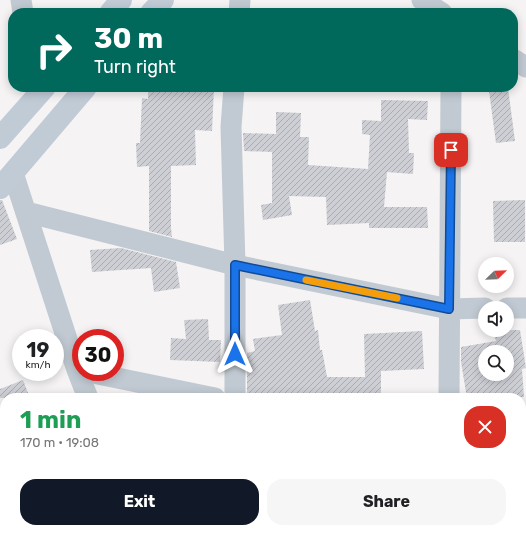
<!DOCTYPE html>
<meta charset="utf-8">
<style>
body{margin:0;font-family:Rubik,sans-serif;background:#f6f6f6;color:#202124;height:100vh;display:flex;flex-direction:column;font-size:15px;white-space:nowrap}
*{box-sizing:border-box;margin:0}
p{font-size:13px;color:#757577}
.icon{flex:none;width:22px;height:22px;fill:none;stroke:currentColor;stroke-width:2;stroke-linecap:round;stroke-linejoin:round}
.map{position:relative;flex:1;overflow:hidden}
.side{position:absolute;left:0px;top:393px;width:526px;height:140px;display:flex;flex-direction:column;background:#fff;border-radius:16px 16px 0 0;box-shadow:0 2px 10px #0003}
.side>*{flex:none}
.hud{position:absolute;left:8px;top:8px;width:510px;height:84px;border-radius:16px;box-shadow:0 2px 10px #0003;background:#00695c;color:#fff;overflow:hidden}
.needle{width:26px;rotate:67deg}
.controls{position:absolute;left:478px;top:257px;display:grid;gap:8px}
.controls a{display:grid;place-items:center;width:36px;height:36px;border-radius:50%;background:#fff;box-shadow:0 2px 10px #0003;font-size:20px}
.speed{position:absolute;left:12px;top:329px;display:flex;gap:8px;font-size:20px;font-weight:700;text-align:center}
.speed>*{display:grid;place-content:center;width:52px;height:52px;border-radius:50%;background:#fff;box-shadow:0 2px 10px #0003;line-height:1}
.speed small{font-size:10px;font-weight:400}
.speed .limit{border:6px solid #d22;background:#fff;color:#111}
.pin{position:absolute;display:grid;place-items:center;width:34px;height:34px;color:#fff;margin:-17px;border-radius:8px;box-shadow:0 2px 6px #0006}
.me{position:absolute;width:44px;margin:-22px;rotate:0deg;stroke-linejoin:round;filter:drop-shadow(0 0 3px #0008)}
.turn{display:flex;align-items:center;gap:14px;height:84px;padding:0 20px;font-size:18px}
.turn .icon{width:52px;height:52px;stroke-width:2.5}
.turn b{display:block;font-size:28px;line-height:34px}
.round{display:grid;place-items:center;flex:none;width:42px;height:42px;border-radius:16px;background:#f6f6f6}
.head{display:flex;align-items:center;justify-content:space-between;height:68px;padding:0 20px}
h1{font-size:24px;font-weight:700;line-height:30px;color:#1e9e55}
.cta{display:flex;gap:8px;margin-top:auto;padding:8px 20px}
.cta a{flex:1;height:46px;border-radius:16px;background:#111827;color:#fff;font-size:16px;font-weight:700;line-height:46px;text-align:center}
.cta a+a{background:#f6f6f6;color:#202124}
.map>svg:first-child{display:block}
</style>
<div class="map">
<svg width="526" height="533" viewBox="0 0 526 533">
<defs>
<pattern id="building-hatch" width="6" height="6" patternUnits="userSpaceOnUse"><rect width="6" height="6" fill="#cdcfd5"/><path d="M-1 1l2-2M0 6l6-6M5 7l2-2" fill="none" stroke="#a8abb0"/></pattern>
</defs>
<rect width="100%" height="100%" fill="#f5f3f3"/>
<g fill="url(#building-hatch)" fill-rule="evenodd">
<polygon points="148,87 196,89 196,87 214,87 212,131 195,130 196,165 171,166 171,228 172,237 149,231 149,166 137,167 136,143 140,143 142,98 148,99"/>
<polygon points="508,88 515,141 496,143 489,91"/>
<polygon points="381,100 428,101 427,120 408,119 409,153 414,153 413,174 387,172 384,207 427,207 428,228 369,228 369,223 327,225 326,197 289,196 292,215 263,220 261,205 272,203 272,152 244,151 243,133 276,134 276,112 301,113 300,137 309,137 308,165 368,169 370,135 362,134 362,120 381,121"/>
<polygon points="0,200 2,200 17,239 0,245"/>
<polygon points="525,200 525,242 494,242 493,201"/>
<polygon points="121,248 176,262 180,288 154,292 151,268 92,272 90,250"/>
<polygon points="310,300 315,331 318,330 320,350 322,350 327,377 365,377 364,334 422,331 424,369 381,371 381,398 247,397 247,353 255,351 253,339 282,335 278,305"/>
<polygon points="208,319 209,340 221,340 220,362 170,360 171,338 186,339 184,320"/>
<path d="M493,330H520L526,368L522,369L524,397L467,398L461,362V347L496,341ZM485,352H507V374H485Z"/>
<polygon points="23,380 30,398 0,398 0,389"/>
</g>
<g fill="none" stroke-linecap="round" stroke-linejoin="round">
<g stroke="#c1cad2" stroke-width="21">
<polyline points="21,0 23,13"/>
<polyline points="422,0 442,13"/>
<polyline points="239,13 240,0"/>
<polyline points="513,59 526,67"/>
<polyline points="234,87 231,127 235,265 235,398"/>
<polyline points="13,173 77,370 88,398"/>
<polyline points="26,212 235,265 449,309 485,308"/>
<polyline points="507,308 526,308"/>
<polyline points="88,372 215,398"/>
<polyline points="449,398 451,87"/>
<polyline points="140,530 151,533"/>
<polyline points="449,533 449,528"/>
</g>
<g stroke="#c1cbd6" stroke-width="22">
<polyline points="110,13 121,0"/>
<polyline points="151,13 163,0"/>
<polyline points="0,138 45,87"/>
<polyline points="0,188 86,87"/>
</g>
</g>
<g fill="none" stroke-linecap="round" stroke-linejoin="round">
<defs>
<polyline id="route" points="235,354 235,265 449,309 451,150"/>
</defs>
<use href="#route" stroke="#114b97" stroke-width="10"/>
<use href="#route" stroke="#1a73e8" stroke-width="7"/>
<polyline stroke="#f59e0b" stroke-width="7" points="306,280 397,298"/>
</g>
</svg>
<div class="controls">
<a><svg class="needle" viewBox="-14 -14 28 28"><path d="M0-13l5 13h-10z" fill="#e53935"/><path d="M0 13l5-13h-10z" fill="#757577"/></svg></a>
<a><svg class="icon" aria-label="sound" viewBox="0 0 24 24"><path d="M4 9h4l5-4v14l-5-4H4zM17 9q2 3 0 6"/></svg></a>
<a><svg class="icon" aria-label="search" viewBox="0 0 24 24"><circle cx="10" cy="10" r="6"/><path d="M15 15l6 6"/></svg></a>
</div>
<div class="speed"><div>19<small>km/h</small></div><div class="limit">30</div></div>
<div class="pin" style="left:451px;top:150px;background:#d93025"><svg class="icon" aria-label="arrive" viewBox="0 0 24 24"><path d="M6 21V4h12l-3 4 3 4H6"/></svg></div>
<svg class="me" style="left:235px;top:354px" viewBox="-20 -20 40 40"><path d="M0-17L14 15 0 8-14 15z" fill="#1a73e8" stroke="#fff" stroke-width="4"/></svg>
<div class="hud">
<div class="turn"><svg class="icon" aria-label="right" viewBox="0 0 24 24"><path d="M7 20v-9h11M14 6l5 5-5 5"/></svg><div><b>30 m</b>Turn right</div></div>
</div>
<section class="side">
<div class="head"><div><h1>1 min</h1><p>170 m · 19:08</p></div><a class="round" style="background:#d93025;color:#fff"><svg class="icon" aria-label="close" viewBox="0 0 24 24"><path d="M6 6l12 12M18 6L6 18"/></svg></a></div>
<div class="cta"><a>Exit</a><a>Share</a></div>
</section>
</div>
